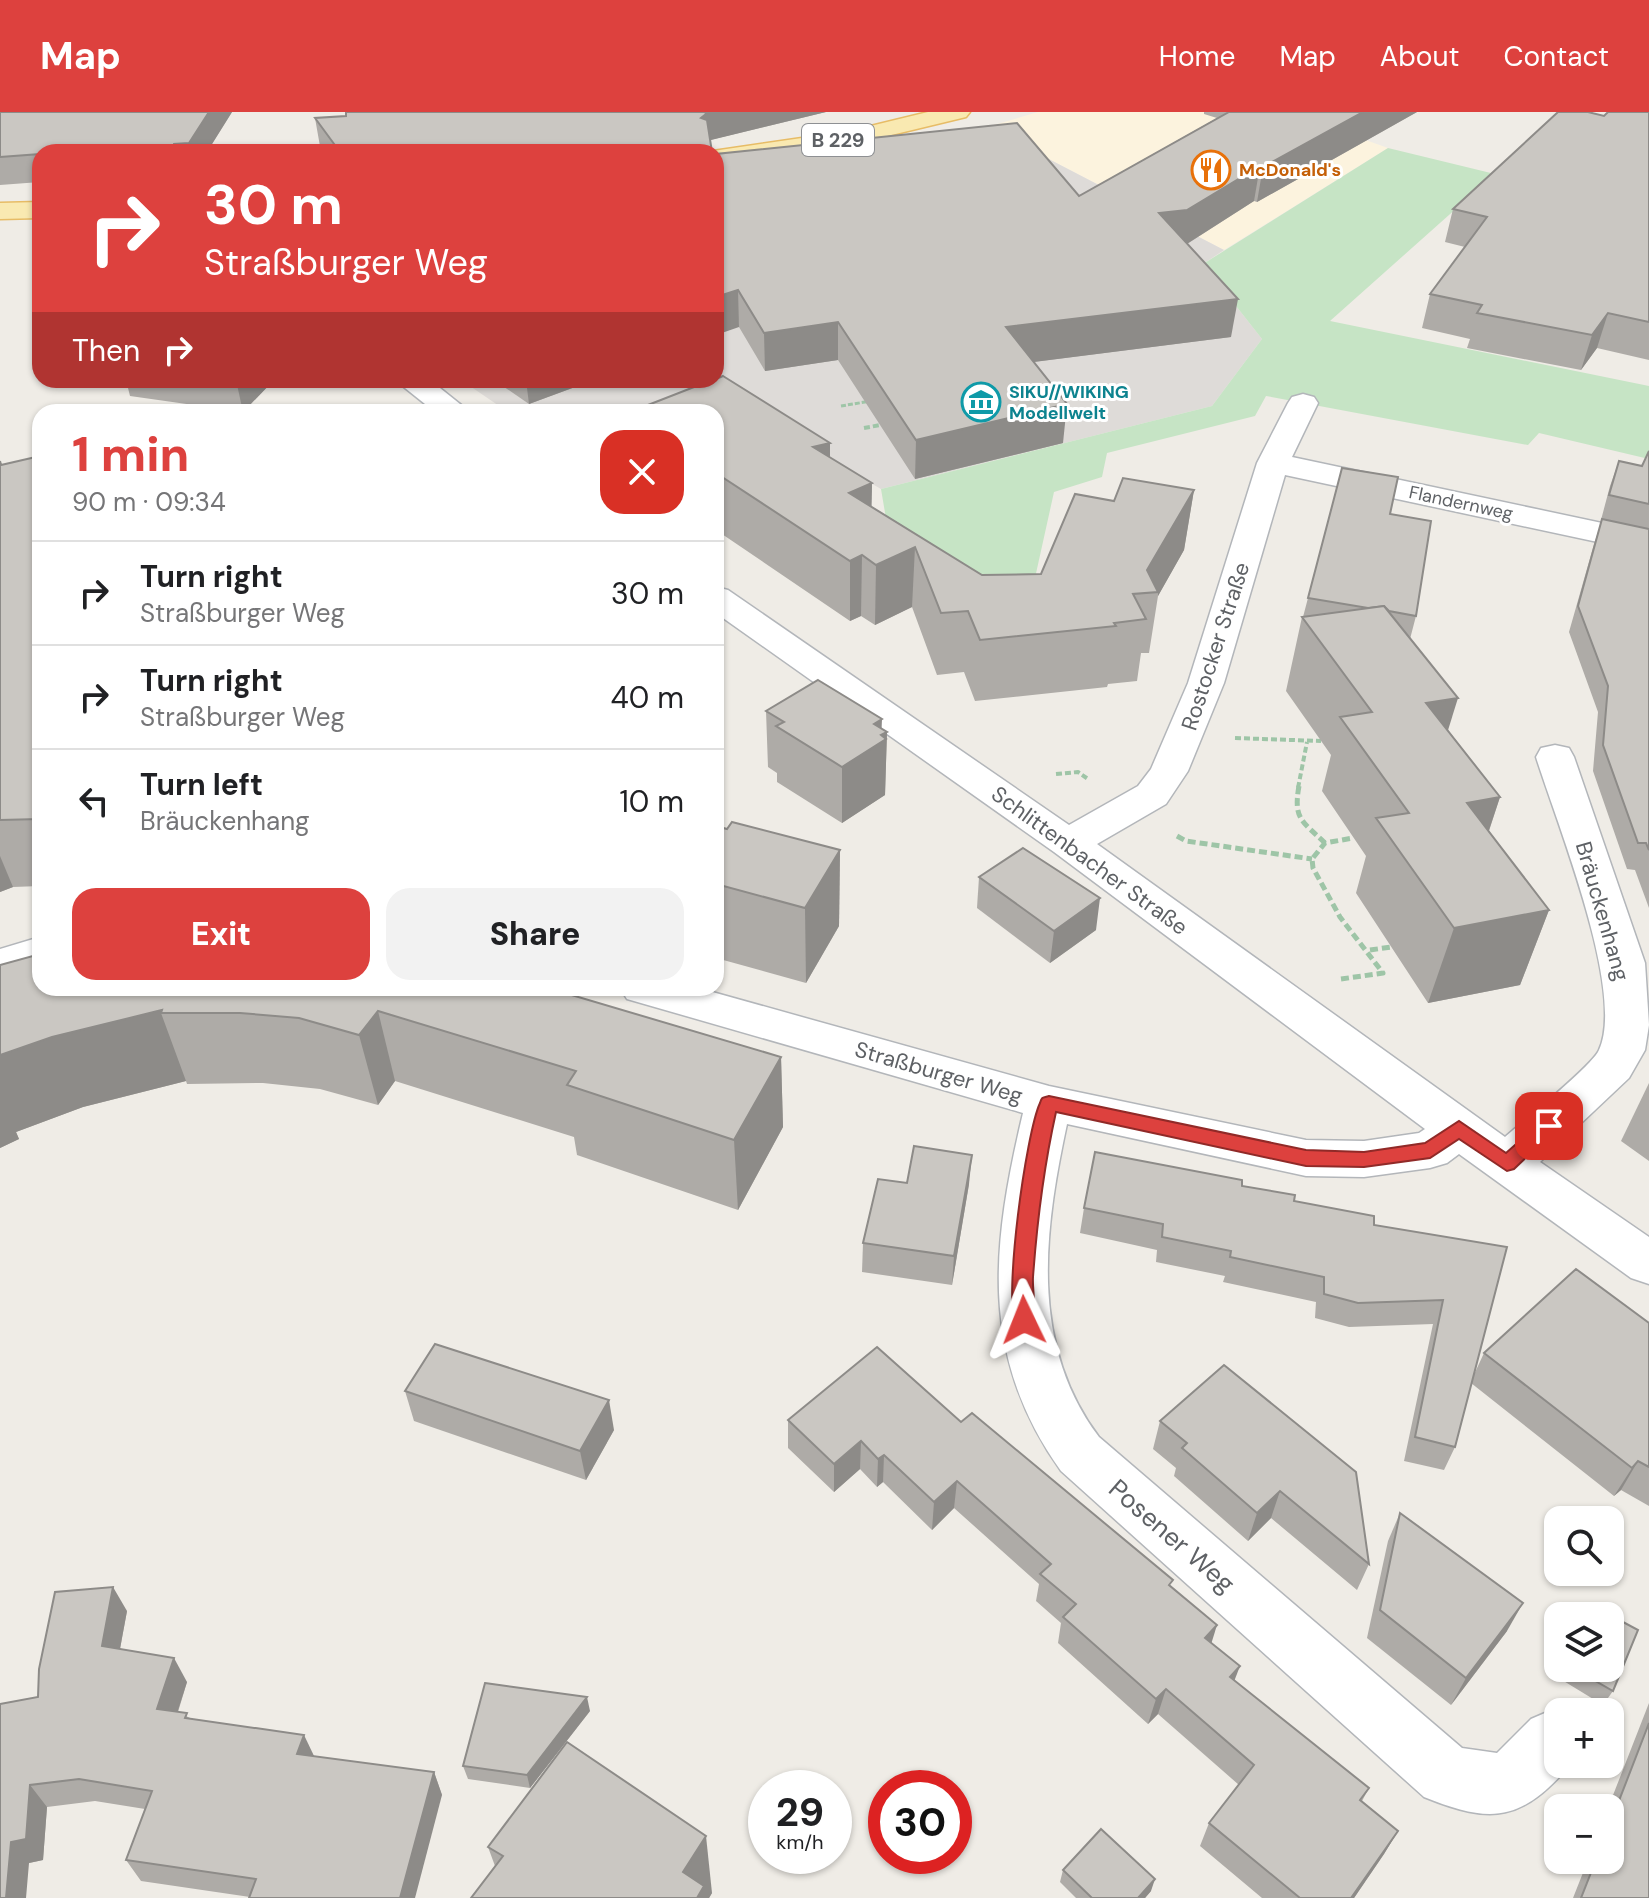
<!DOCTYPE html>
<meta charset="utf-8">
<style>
body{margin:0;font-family:"DM Sans",sans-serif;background:#f2f2f2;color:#202124;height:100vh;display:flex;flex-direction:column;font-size:30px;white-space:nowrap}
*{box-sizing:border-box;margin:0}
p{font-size:26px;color:#757577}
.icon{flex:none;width:44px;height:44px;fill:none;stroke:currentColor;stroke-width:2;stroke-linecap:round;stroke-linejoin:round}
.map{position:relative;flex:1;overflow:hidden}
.details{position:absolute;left:32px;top:292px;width:692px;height:592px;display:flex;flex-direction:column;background:#fff;border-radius:24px;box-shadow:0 2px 6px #0004}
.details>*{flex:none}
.top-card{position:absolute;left:32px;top:32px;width:692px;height:244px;border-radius:24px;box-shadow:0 2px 6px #0004;background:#dd413e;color:#fff;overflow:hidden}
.fabs{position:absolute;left:1544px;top:1394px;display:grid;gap:16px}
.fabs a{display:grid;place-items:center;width:80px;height:80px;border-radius:16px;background:#fff;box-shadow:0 2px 6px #0004;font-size:40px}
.speed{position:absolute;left:748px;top:1658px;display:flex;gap:16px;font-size:40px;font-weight:700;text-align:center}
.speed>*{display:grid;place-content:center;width:104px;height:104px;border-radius:50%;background:#fff;box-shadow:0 2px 6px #0004;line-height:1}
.speed small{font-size:20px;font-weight:400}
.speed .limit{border:12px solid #d22;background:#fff;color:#111}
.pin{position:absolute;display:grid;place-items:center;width:68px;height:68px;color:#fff;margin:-34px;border-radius:16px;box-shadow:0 4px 12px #0006}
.me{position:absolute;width:88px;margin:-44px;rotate:358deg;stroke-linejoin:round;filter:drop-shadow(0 0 6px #0008)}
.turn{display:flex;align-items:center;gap:28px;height:168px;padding:0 40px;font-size:36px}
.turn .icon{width:104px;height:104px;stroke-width:2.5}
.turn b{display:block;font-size:56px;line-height:68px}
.then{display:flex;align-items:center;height:76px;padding:0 40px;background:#0003;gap:16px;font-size:30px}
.round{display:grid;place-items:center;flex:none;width:84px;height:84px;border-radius:24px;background:#f2f2f2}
.summary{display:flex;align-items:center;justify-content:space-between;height:136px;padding:0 40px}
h1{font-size:48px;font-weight:800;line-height:60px;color:#dd413e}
.action{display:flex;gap:16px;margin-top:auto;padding:16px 40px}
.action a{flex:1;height:92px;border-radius:24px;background:#dd413e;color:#fff;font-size:32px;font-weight:800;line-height:92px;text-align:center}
.action a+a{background:#f2f2f2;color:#202124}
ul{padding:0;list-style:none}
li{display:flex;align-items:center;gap:24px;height:104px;padding:0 40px;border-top:2px solid #e0e0e0}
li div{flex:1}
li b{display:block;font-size:30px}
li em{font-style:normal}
header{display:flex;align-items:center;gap:48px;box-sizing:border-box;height:112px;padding:0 40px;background:#dd413e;color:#fff}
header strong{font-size:38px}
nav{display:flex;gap:44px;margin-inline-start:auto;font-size:28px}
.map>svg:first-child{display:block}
</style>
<header>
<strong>Map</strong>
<nav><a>Home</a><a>Map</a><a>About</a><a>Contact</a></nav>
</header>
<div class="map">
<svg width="1649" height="1786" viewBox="0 0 1649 1786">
<rect width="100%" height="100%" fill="#efece6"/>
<polygon fill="#fcf3de" points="1038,0 1287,0 1388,36 1224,138 987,15"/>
<polygon fill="#dedbd8" points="987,15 1224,138 1203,152 1262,227 1212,294 881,377 810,336 716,300 508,300 461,268 716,268 716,66"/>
<polygon fill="#c6e4c5" points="1388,36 1495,62 1330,209 1649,274 1649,347 1539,321 1528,333 1266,284 1255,304 1107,341 1102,365 1054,380 1033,475 987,467 891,436 881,377 1212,294 1262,227 1203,152"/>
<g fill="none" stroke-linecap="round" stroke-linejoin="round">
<defs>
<g id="minor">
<polygon points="395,268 430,268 470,300 435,300"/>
<path d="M1303,282L1314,285L1318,291L1292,345L1649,421V441L1285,363L1224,571L1188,659L1166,692L1097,732L1505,1025C1522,1010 1593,953 1599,938C1626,880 1556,709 1536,645L1541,636L1555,633L1569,636L1574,645L1645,851L1649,913L1645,938L1629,966L1540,1050L1649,1125V1172L1631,1166L1459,1042L1447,1051L1430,1056L1364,1065L1306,1064L1067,1012C1044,1119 1029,1232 1099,1325L1462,1636L1497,1641L1531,1607L1552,1598L1558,1600V1652H1571C1522,1709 1493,1713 1424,1685L1061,1359C978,1243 992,1132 1023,1001L627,887L620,876H698L1049,974L1306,1028L1364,1029L1419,1021L1425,1017L1054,740L716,501V475L728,478L1069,713L1138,674L1151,657L1188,571L1257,351L1288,291L1292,285Z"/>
<polygon points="40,825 40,856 0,868 0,837"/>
</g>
<g id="major">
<polygon points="928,0 970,0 966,5 850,33 716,51 716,40 706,40 850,19"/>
<polygon points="40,90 40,106 0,107 0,91"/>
</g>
</defs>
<use href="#minor" stroke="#b3b6ba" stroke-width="3"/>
<use href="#major" stroke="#e7bc66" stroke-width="3"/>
<polyline stroke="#9ec5a7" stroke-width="3" stroke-dasharray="5 2" stroke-linecap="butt" points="841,294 871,289"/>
<g stroke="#9ec5a7" stroke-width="4" stroke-dasharray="6 3" stroke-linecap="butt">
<polyline points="864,316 886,312"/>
<polyline points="1235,626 1321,629"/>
<polyline points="1056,662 1078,660 1088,667"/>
<polyline points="1298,676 1307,630"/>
</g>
<g stroke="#9ec5a7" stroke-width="5" stroke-dasharray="8 4" stroke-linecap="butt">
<path d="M1299,674C1293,707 1302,709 1325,731"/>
<polyline points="1177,724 1186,729 1312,747"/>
<polyline points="1370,838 1391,835"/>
<polyline points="1341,867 1383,861 1340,805 1313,756 1312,747 1325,731 1353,726"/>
</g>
<use href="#minor" fill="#fff" fill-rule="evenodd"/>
<use href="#major" fill="#f9e9b1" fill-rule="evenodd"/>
</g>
<g fill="#aeaba7">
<polygon points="0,0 232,0 207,40 40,40 40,70 0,73"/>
<polygon points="346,0 826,0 710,28 712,40 321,40 315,6 346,4"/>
<polygon points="1204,0 1417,0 1257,90 1254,89 1187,132 1231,225 1033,250 1063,331 915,367 838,248 765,259 739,215 716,42 1079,84 1217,6 1204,2"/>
<polygon points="1649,0 1649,248 1597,236 1581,258 1467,236 1470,227 1422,216 1430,182 1465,135 1445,130 1453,97 1604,4"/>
<polygon points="126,268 274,268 243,300 130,284"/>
<polygon points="494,268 594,268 529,292"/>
<polygon points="716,300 830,346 872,371 871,394 982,463 1041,462 1114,389 1194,378 1184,438 1158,484 1149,541 1141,541 1137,569 1108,572 1107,575 975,589 964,560 937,563 912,495 875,513 861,504 850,509 716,418"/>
<polygon points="1649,339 1649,796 1635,758 1627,757 1593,659 1598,600 1569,520 1594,432 1602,408 1601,408 1610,374 1619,349 1642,354"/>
<polygon points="40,344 40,774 13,775 0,780 0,349 1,353"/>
<polygon points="1390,402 1416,504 1410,527 1448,618 1500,685 1489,719 1549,798 1520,873 1428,891 1356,781 1366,744 1322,679 1331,643 1286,579 1302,505 1303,505 1308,486"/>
<polygon points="766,599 881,617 887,620 885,683 842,711 777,670 777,661 768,655"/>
<polygon points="716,714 840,738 839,814 806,871 716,846"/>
<polygon points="979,765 1096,818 1050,851 977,796"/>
<polygon points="0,853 548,876 781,945 783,1015 738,1098 577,1043 574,1025 395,969 378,993 320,977 263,971 187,972 186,969 83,995 16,1020 19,1027 0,1036"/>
<polygon points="1649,971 1649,1049 1621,1029"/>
<polygon points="907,1071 969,1072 952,1173 862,1160 863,1131"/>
<polygon points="1242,1074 1374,1113 1507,1135 1472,1267 1484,1241 1649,1211 1649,1394 1621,1378 1614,1384 1471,1271 1455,1335 1444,1358 1404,1349 1433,1212 1349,1215 1315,1206 1316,1190 1223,1170 1225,1164 1156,1150 1157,1138 1080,1121 1084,1096"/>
<polygon points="1224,1253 1369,1452 1357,1478 1271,1406 1248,1429 1174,1364 1176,1356 1153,1337 1160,1309"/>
<polygon points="405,1279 614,1318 586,1368 414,1309"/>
<polygon points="788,1308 961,1310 1171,1475 1211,1531 1234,1569 1369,1676 1362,1689 1398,1719 1384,1742 1354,1786 1262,1786 1200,1734 1209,1711 1239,1673 1158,1602 1148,1612 1058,1531 1061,1511 1036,1489 1039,1472 954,1396 932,1418 883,1370 877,1375 860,1357 834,1380 788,1336"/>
<polygon points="1400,1401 1507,1519 1451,1593 1367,1526 1388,1429"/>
<polygon points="1595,1495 1638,1518 1613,1579 1603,1593 1562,1568 1567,1556 1610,1556 1610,1504 1590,1504"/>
<polygon points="127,1499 120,1537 187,1570 178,1600 190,1606 314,1645 434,1660 442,1683 250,1785 141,1769 126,1748 145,1697 95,1689 47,1695 43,1748 29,1751 0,1786 38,1585"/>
<polygon points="1649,1591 1649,1786 1573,1786 1588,1748 1610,1748 1610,1696 1608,1696"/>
<polygon points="590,1599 530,1676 468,1667 463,1654"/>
<polygon points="488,1735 712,1781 709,1786 471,1786 495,1754"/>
<polygon points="1063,1758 1151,1779 1145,1786 1076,1786 1060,1770"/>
</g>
<g fill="#8d8b88">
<polygon points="209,0 232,0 207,40 191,40 189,31"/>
<polygon points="705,0 826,0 707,29 701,6"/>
<polygon points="1363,0 1417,0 1257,90 1263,55"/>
<polygon points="1260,54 1254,89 1182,135 1159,101"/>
<polygon points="738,178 739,215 716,223 716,185"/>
<polygon points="1238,187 1231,225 1003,254 1006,215"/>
<polygon points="1608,201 1597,236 1581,258 1592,223"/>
<polygon points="838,210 838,248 765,259 764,221"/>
<polygon points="236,268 274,268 243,300"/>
<polygon points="526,268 594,268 529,292"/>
<polygon points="1067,292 1063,331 915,367 916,328"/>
<polygon points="830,331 830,390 813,335"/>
<polygon points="872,371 871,430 849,381"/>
<polygon points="1194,378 1184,438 1158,484 1158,480 1147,458"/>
<polygon points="915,435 912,495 875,513 876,453"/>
<polygon points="862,443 861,504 850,509 850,449"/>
<polygon points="1458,586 1435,660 1426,591"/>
<polygon points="882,607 881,630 881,623 887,620 885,683 842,711 842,655 874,612"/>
<polygon points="1500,685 1475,760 1467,691"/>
<polygon points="840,738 839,814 806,871 805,796"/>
<polygon points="0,744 13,775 0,780"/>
<polygon points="1100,786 1096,818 1050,851 1054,819"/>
<polygon points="1549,798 1520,873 1428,891 1454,816"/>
<polygon points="162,898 161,901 186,969 83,995 16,1020 19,1027 0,1036 0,943 52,925"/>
<polygon points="378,899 395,969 378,993 359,923"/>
<polygon points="781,945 783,1015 738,1098 734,1028"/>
<polygon points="972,1043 969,1072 952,1173 954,1144"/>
<polygon points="609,1288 614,1318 586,1368 580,1339"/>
<polygon points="861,1329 860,1357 834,1380 834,1352"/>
<polygon points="884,1343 883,1370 877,1375 878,1347"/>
<polygon points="1638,1349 1621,1378 1614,1384 1632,1356"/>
<polygon points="957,1369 954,1396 932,1418 934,1390"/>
<polygon points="1280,1379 1271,1406 1248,1429 1257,1401"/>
<polygon points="113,1475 127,1499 116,1558 102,1534"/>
<polygon points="1523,1491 1507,1519 1451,1593 1466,1566"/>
<polygon points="1217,1513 1209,1539 1205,1526"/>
<polygon points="174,1546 187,1570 171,1620 157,1597"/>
<polygon points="1240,1554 1230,1580 1230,1565"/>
<polygon points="1166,1577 1158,1602 1148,1612 1156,1587"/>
<polygon points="587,1585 590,1599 530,1676 527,1663"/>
<polygon points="304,1623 315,1646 297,1642"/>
<polygon points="434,1660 442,1683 415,1786 400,1786"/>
<polygon points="30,1673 47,1695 43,1748 29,1751 26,1786 6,1786 11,1730"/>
<polygon points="1398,1719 1384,1742 1354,1786 1351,1786"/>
<polygon points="706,1724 712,1781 709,1786 687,1786 683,1760"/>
<polygon points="1155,1767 1151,1779 1145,1786 1138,1786"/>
</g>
<g fill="#cac7c2" stroke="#8d8b88" stroke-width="2">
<polygon points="0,0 209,0 189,31 174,32 173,35 84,40 40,40 40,42 0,45"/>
<polygon points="346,0 705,0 706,2 701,6 707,8 712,40 340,40 315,6 346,4"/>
<polygon points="1229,0 1363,0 1263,55 1260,54 1187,98 1159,101 1238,187 1006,215 1067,292 916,328 838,210 764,221 738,178 716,185 716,42 1017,11 1079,84"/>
<polygon points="1558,0 1588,0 1604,4 1608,0 1649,0 1649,210 1608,201 1592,223 1477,201 1482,193 1430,182 1487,105 1453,97"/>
<polygon points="723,264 830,331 813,335 872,371 849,381 982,463 1041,462 1075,382 1114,389 1123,366 1194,378 1147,458 1158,480 1133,482 1146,507 1114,511 1116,514 980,528 968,499 941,501 915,435 876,453 862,443 850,449 716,361 716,300 630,300 712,268 716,268 716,267"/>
<polygon points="1649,339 1649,392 1609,383 1619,349 1642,354"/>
<polygon points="40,344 40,707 0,708 0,349 1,353"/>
<polygon points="1342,356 1398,365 1390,402 1431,409 1416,504 1389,499 1384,494 1368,496 1308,486"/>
<polygon points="1602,407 1649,417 1649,738 1646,731 1638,731 1603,633 1608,574 1578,494"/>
<polygon points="1384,494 1458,586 1426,591 1500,685 1467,691 1549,798 1454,816 1376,706 1409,701 1340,605 1372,600 1302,505"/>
<polygon points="818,568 882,607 874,612 887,620 881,623 886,627 842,655 776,614 784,610 766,599"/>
<polygon points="732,710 840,738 805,796 716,772 716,714 727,717"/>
<polygon points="1023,736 1100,786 1054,819 979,765"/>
<polygon points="40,842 40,876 548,876 781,945 734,1028 567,973 576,959 378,899 359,923 299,906 240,901 161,901 162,898 52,925 0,943 0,853"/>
<polygon points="914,1034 972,1043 954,1144 863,1131 878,1067 907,1071"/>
<polygon points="1095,1040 1242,1068 1242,1074 1295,1083 1294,1089 1374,1104 1374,1113 1507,1135 1455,1335 1415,1325 1443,1188 1358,1191 1324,1182 1324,1165 1230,1145 1231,1139 1162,1125 1163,1112 1084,1096"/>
<polygon points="1576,1157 1649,1211 1649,1355 1638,1349 1632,1356 1484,1241"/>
<polygon points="435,1232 609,1288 580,1339 405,1279"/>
<polygon points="877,1235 961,1310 972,1301 1173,1468 1169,1473 1217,1513 1205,1526 1240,1554 1230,1565 1369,1676 1360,1688 1398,1719 1351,1786 1300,1786 1209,1711 1254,1653 1166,1577 1156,1587 1063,1505 1076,1492 1040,1462 1051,1452 957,1369 934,1390 884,1343 878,1347 861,1329 834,1352 788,1308"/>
<polygon points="1224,1253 1356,1360 1369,1452 1280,1379 1257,1401 1182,1336 1187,1331 1160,1309"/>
<polygon points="1400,1401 1523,1491 1466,1566 1380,1498"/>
<polygon points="113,1475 102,1534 174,1546 157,1597 187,1601 185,1606 304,1623 297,1642 434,1660 400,1786 249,1786 256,1767 126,1748 152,1679 79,1667 30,1673 26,1727 11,1730 6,1786 0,1786 0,1592 38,1585 39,1557 55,1480"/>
<polygon points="1595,1495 1638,1518 1613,1579 1573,1556 1610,1556 1610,1504 1592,1504"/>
<polygon points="485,1571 587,1585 527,1663 463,1654"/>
<polygon points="1649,1611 1649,1786 1581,1786 1596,1748 1610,1748 1610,1712"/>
<polygon points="567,1630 706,1724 683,1760 704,1774 697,1786 471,1786 503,1744 488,1735"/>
<polygon points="1101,1717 1155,1767 1138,1786 1092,1786 1063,1758"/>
</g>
<path fill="#dd413e" stroke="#902a28" stroke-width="2" d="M1049,984L1306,1038L1364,1040L1425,1031L1459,1009L1506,1041L1542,1009H1556L1559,1014L1514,1057L1507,1059L1459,1027L1430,1046L1364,1055L1306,1054L1056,1000C1044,1054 1037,1110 1033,1165C1032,1181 1038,1200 1031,1214L1024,1217L1016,1214C1003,1187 1026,1021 1040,991C1042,984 1043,986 1049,984Z"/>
<defs>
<symbol id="restaurant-ring" viewBox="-11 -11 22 22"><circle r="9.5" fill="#fff" stroke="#e8710a" stroke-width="1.5"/><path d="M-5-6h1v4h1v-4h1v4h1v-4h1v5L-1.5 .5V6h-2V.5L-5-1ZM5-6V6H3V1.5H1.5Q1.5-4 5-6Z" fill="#e8710a"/></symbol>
<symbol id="museum-ring" viewBox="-11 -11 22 22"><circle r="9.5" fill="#fff" stroke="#0f9aa8" stroke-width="1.5"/><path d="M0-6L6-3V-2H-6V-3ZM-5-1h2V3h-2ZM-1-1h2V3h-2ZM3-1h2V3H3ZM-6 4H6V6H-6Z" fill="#0f9aa8"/></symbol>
</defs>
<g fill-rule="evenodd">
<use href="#restaurant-ring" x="1189" y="36" width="44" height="44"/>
<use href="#museum-ring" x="959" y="268" width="44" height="44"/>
</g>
<g text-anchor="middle" stroke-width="6" stroke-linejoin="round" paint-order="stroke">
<g font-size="18" font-weight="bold" fill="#c56008" stroke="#fff" text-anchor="start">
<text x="1239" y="64">McDonald's</text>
</g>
<g font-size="18" font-weight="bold" fill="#0d838f" stroke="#fff" text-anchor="start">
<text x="1009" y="286">SIKU//WIKING<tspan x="1009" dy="21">Modellwelt</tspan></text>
</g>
<g font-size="18" fill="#5e6165" stroke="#fff">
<text transform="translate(1461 391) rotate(12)" y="6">Flandernweg</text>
</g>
<rect fill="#fff" stroke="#8e9093" stroke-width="2" x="802" y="12" width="72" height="32" rx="6"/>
<g font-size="20" font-weight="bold" fill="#5e6165">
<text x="838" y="35">B 229</text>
</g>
<g font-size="22" fill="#5e6165" stroke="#fff">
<text transform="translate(1215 534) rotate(-72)" y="8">Rostocker Straße</text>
<text transform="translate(1090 748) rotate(36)" y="8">Schlittenbacher Straße</text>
<text transform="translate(1603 799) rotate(74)" y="8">Bräuckenhang</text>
<text transform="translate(939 960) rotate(16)" y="8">Straßburger Weg</text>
</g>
<g font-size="26" fill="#5e6165" stroke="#fff">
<text transform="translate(1172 1424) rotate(41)" y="9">Posener Weg</text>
</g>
</g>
</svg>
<div class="fabs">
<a><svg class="icon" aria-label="search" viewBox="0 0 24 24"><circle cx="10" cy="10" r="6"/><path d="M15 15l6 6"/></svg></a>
<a><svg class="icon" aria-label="layers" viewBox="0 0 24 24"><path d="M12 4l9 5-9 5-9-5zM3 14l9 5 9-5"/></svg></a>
<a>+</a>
<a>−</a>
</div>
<div class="speed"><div>29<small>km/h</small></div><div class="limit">30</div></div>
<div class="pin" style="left:1549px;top:1014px;background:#d93025"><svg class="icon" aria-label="arrive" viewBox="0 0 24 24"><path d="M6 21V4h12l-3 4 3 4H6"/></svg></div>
<svg class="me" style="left:1024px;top:1208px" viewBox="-20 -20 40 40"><path d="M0-17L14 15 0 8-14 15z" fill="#dd413e" stroke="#fff" stroke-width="4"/></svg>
<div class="top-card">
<div class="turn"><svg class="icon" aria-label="right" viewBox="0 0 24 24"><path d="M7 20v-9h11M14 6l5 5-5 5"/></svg><div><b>30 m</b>Straßburger Weg</div></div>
<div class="then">Then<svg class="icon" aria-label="right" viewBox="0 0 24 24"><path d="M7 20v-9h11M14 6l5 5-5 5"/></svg></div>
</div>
<section class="details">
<div class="summary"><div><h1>1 min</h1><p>90 m · 09:34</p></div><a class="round" style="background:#d93025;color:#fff"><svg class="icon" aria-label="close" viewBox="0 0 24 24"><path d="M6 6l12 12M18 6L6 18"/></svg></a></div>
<ul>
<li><svg class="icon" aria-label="right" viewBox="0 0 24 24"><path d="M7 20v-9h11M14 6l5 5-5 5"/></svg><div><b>Turn right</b><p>Straßburger Weg</p></div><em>30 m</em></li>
<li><svg class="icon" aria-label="right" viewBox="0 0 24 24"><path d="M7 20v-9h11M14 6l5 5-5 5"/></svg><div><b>Turn right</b><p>Straßburger Weg</p></div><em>40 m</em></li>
<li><svg class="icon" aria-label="left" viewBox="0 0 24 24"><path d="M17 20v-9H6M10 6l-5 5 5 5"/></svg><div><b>Turn left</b><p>Bräuckenhang</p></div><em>10 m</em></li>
</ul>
<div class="action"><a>Exit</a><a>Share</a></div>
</section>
</div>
